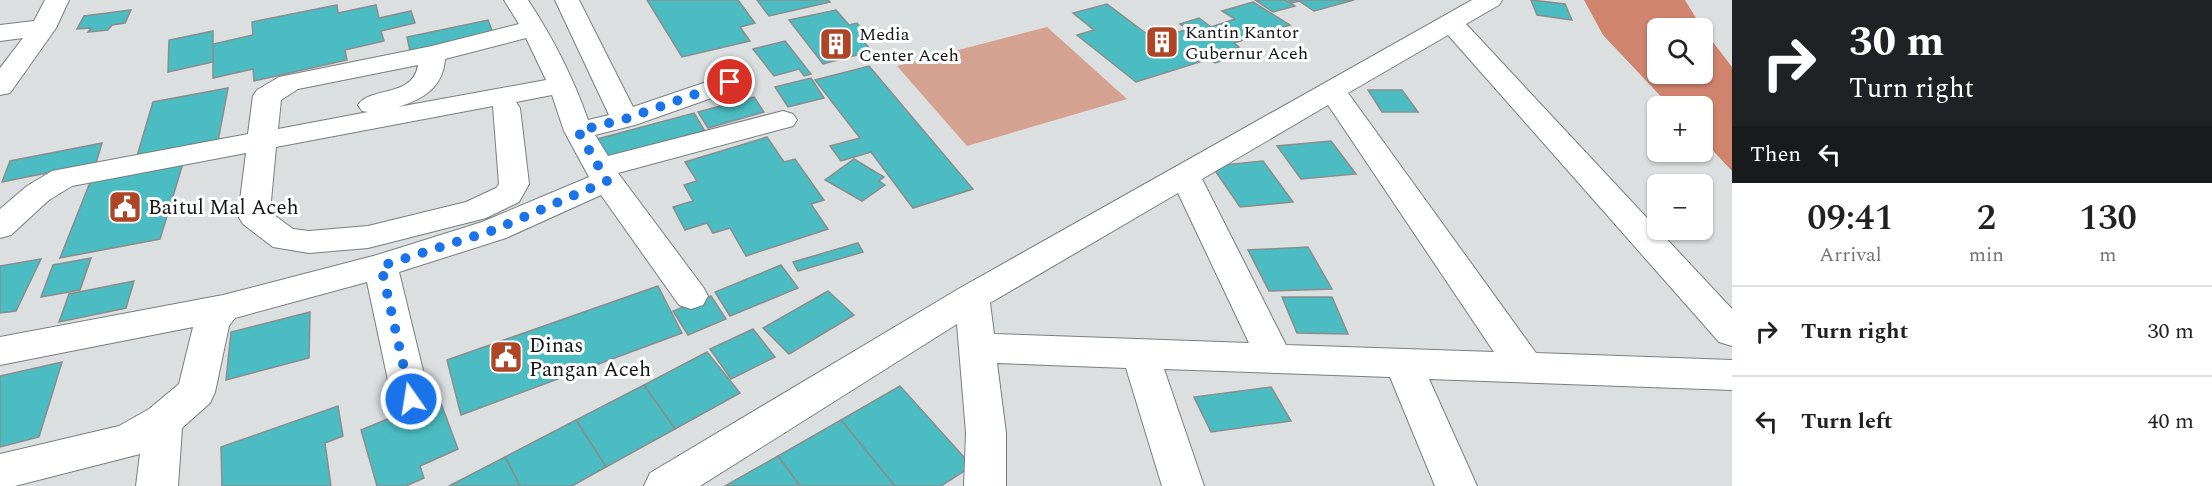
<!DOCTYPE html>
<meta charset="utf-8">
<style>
body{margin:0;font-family:Spectral,serif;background:#f6f6f6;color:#222;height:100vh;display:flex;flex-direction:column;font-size:22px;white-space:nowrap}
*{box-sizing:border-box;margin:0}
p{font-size:20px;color:#767676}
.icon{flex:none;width:33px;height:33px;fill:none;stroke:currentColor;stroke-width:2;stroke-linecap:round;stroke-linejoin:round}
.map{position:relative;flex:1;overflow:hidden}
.side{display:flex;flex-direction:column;background:#fff;width:480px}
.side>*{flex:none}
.top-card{background:#202124;color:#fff;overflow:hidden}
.fabs{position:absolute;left:1647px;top:18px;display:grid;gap:12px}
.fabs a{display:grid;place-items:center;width:66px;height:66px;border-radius:9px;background:#fff;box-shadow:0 2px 4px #0004;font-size:30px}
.pin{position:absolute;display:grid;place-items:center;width:51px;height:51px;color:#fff;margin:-26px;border:3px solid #fff;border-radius:50%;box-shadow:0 2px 6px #0007}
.me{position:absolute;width:66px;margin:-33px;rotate:347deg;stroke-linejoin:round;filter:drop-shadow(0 0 4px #0008)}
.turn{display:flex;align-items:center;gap:21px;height:126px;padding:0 18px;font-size:27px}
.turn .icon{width:78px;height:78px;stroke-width:2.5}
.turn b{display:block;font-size:42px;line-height:51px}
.then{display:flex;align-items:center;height:57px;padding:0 18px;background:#0003;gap:12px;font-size:22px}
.eta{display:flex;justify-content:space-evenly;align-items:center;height:102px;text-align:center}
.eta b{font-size:36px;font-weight:600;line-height:42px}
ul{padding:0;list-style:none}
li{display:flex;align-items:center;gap:18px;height:90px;padding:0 18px;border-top:2px solid #e0e0e0}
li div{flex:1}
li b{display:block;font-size:22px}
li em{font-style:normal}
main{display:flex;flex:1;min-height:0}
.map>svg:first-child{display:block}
</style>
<main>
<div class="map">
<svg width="1732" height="486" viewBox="0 0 1732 486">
<rect width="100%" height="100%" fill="#dbdfdf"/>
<polygon fill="#d5a191" points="1047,27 1127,99 967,146 897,66"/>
<polygon fill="#d0836d" points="1584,0 1685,0 1702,28 1658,28 1658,74 1702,74 1703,29 1732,67 1732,171 1703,140 1702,106 1670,106 1603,35"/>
<g fill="#4bbcc1" stroke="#898d8d" stroke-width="1.5">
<polygon points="647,0 738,0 755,23 740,27 750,41 682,57"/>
<polygon points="757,0 828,0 830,2 769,16"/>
<polygon points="1255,0 1285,0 1295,6 1273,12"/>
<polygon points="1288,0 1354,0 1314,11 1299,1 1292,3"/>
<polygon points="1531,0 1565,4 1572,20 1537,15"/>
<polygon points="1253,2 1290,25 1234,43 1239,47 1234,49 1241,55 1215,63 1209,59 1136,82 1077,35 1094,30 1073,13 1107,4 1155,40 1188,29 1180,24 1199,18 1211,27 1235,19 1222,11"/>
<polygon points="337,5 338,13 376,5 379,18 411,11 415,23 381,31 384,41 345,50 347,60 254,81 253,69 213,78 213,44 253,35 252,22"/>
<polygon points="131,10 125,23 112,25 108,30 88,32 91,28 77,29 84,16"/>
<polygon points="836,10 849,25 857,23 867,34 859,36 872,51 823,64 789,20"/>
<polygon points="488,20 493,33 410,51 407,37"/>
<polygon points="213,31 213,62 168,72 169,40"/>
<polygon points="785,41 811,74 804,76 799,69 774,76 753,49"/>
<polygon points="869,66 973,189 913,208 871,152 841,161 830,146 860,138 815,80"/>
<polygon points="811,78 824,98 788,107 775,87"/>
<polygon points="228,88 218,141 137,156 153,102"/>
<polygon points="1368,90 1402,90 1418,112 1382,112"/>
<polygon points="754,97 764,112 708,128 698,112"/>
<polygon points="694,113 706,133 608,160 597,139"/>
<polygon points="767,137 784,162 795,159 824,200 811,204 828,229 746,256 730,228 713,233 707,223 685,230 673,207 693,201 684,185 697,181 685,162"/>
<polygon points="1331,141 1356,174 1301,179 1277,146"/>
<polygon points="102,143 96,163 2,182 10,161"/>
<polygon points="854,159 884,177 879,181 885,185 862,201 825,180"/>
<polygon points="184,160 160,239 60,258 93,175"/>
<polygon points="1263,161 1293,202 1240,207 1212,166"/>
<polygon points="858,243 863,252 798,271 793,262"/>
<polygon points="1308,247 1332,289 1269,291 1248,250"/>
<polygon points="91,258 80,290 41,297 53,265"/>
<polygon points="41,259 16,311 0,313 0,266"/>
<polygon points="781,265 798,288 730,316 715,292"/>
<polygon points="134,281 126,308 59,322 69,294"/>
<polygon points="658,286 682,333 461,415 447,360"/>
<polygon points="828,291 854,315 789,354 763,328"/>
<polygon points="711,296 726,319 688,335 673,311"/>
<polygon points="1282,297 1332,297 1348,334 1297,333"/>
<polygon points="310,312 309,358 226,380 231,332"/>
<polygon points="753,329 775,357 731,379 710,349"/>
<polygon points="707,352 740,393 675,429 644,385"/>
<polygon points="62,362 39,437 0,447 0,376"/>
<polygon points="644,385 675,429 606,467 576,420"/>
<polygon points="900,386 972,466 941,486 895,486 841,420"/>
<polygon points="1271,387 1291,421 1211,432 1194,397"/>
<polygon points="439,398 458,449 420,466 424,478 406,486 377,486 361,430"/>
<polygon points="338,406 343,436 325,443 331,486 222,486 221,447"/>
<polygon points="576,420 606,467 572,486 520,486 505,457"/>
<polygon points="841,420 895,486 800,486 778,456"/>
<polygon points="778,456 800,486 725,486"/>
<polygon points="505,457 520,486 449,486"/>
</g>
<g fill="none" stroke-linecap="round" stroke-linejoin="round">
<defs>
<g id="minor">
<polygon points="45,0 69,0 56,28 10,93 0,95 0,68 23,38 0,41 0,25 34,21"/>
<path d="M504,0H528C553,38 573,77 588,120L609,115L555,0H579L633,107L730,74L740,76L744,82L740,88L635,125L595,135L608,156L783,111L793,114L797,120L793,126L618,173L703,287L708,296L703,305L691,309L679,305L601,195L506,238L399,272L430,399L425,410L411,415L397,410L392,399L367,282L235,318L229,326L215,392L210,403L182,428L178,486H136L140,454L15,486H0V454L119,426L149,409L179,384L193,327L0,365V337L223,295L377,255L482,222L589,177L564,131L552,95L516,102L520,108L529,184L519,202L486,218L368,248L309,253L273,247L243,224L238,216L246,153L72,186L49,200L11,235L0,238V209L27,186L52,171L248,134L253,96L257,90L279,77L432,46L519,24ZM526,38L546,80L398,107C424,99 443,87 445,59ZM418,65C413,98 371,86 358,105L362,111L368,112L278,129L281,100L298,89ZM493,106L499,184L496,188L466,202L368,226L309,231L293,229L270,212L276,147Z"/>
<path d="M1472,0H1502L1499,5L1466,24L1732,309V346L1719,342L1448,35L1348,93L1536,353L1732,360V390L1429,379L1477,486H1435L1390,377L1164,369L1204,486H1162L1126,368L997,363L1006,433V486H964L966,433L957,324L700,486H644L650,473L960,288ZM1328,105L1494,352L1286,345L1202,179ZM1178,193L1249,343L994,334L990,303Z"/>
</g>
</defs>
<use href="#minor" stroke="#7a7e7e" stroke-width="2"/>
<use href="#minor" fill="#fff" fill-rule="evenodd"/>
</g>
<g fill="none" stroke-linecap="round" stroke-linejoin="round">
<polyline stroke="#1a73e8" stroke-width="10" stroke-dasharray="0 18" points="411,399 381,266 494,230 607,181 578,131 625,119 730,82"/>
</g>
<defs>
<symbol id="building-square" viewBox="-11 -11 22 22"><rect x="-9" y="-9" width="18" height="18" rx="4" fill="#ad4526" stroke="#fff"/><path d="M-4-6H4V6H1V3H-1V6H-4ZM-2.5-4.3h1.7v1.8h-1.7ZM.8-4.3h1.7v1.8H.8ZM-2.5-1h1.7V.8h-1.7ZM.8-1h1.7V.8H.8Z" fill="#fff"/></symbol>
<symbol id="civic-square" viewBox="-11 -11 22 22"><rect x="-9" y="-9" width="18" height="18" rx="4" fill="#ad4526" stroke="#fff"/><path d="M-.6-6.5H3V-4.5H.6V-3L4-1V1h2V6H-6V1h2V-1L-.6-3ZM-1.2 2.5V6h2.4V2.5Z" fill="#fff"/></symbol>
</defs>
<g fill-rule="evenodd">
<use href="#building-square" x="1143" y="23" width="38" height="38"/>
<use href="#building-square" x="817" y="25" width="38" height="38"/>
<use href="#civic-square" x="106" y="188" width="38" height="38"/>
<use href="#civic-square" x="487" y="338" width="38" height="38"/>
</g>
<g text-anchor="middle" stroke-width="6" stroke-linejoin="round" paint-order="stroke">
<g font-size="18" fill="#131515" stroke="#fff" text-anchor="start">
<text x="1185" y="38">Kantin Kantor<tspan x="1185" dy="21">Gubernur Aceh</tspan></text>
<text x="859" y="40">Media<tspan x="859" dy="21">Center Aceh</tspan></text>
</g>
<g font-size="21" fill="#131515" stroke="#fff" text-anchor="start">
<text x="148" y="214">Baitul Mal Aceh</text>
<text x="529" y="352">Dinas<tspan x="529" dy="24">Pangan Aceh</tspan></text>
</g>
</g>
</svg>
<div class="fabs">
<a><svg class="icon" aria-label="search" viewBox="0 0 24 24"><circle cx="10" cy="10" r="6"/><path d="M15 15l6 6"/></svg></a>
<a>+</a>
<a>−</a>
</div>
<div class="pin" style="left:730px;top:82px;background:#d93025"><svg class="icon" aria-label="arrive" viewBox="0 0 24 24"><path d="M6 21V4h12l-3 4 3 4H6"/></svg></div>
<svg class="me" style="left:411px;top:399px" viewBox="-20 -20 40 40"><circle r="17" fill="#1a73e8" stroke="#fff" stroke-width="3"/><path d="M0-11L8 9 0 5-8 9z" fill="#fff"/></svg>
</div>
<section class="side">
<div class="top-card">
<div class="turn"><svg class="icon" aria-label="right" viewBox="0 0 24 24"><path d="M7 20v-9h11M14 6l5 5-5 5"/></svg><div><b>30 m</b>Turn right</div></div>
<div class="then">Then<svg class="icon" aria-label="left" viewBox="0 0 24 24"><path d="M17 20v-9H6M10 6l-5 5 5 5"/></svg></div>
</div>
<div class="eta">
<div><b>09:41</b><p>Arrival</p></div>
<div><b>2</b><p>min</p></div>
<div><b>130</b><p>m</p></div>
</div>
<ul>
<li><svg class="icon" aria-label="right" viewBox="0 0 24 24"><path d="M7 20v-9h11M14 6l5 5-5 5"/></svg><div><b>Turn right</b></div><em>30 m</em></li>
<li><svg class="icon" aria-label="left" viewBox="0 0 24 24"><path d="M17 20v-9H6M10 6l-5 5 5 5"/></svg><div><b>Turn left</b></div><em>40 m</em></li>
</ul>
</section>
</main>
